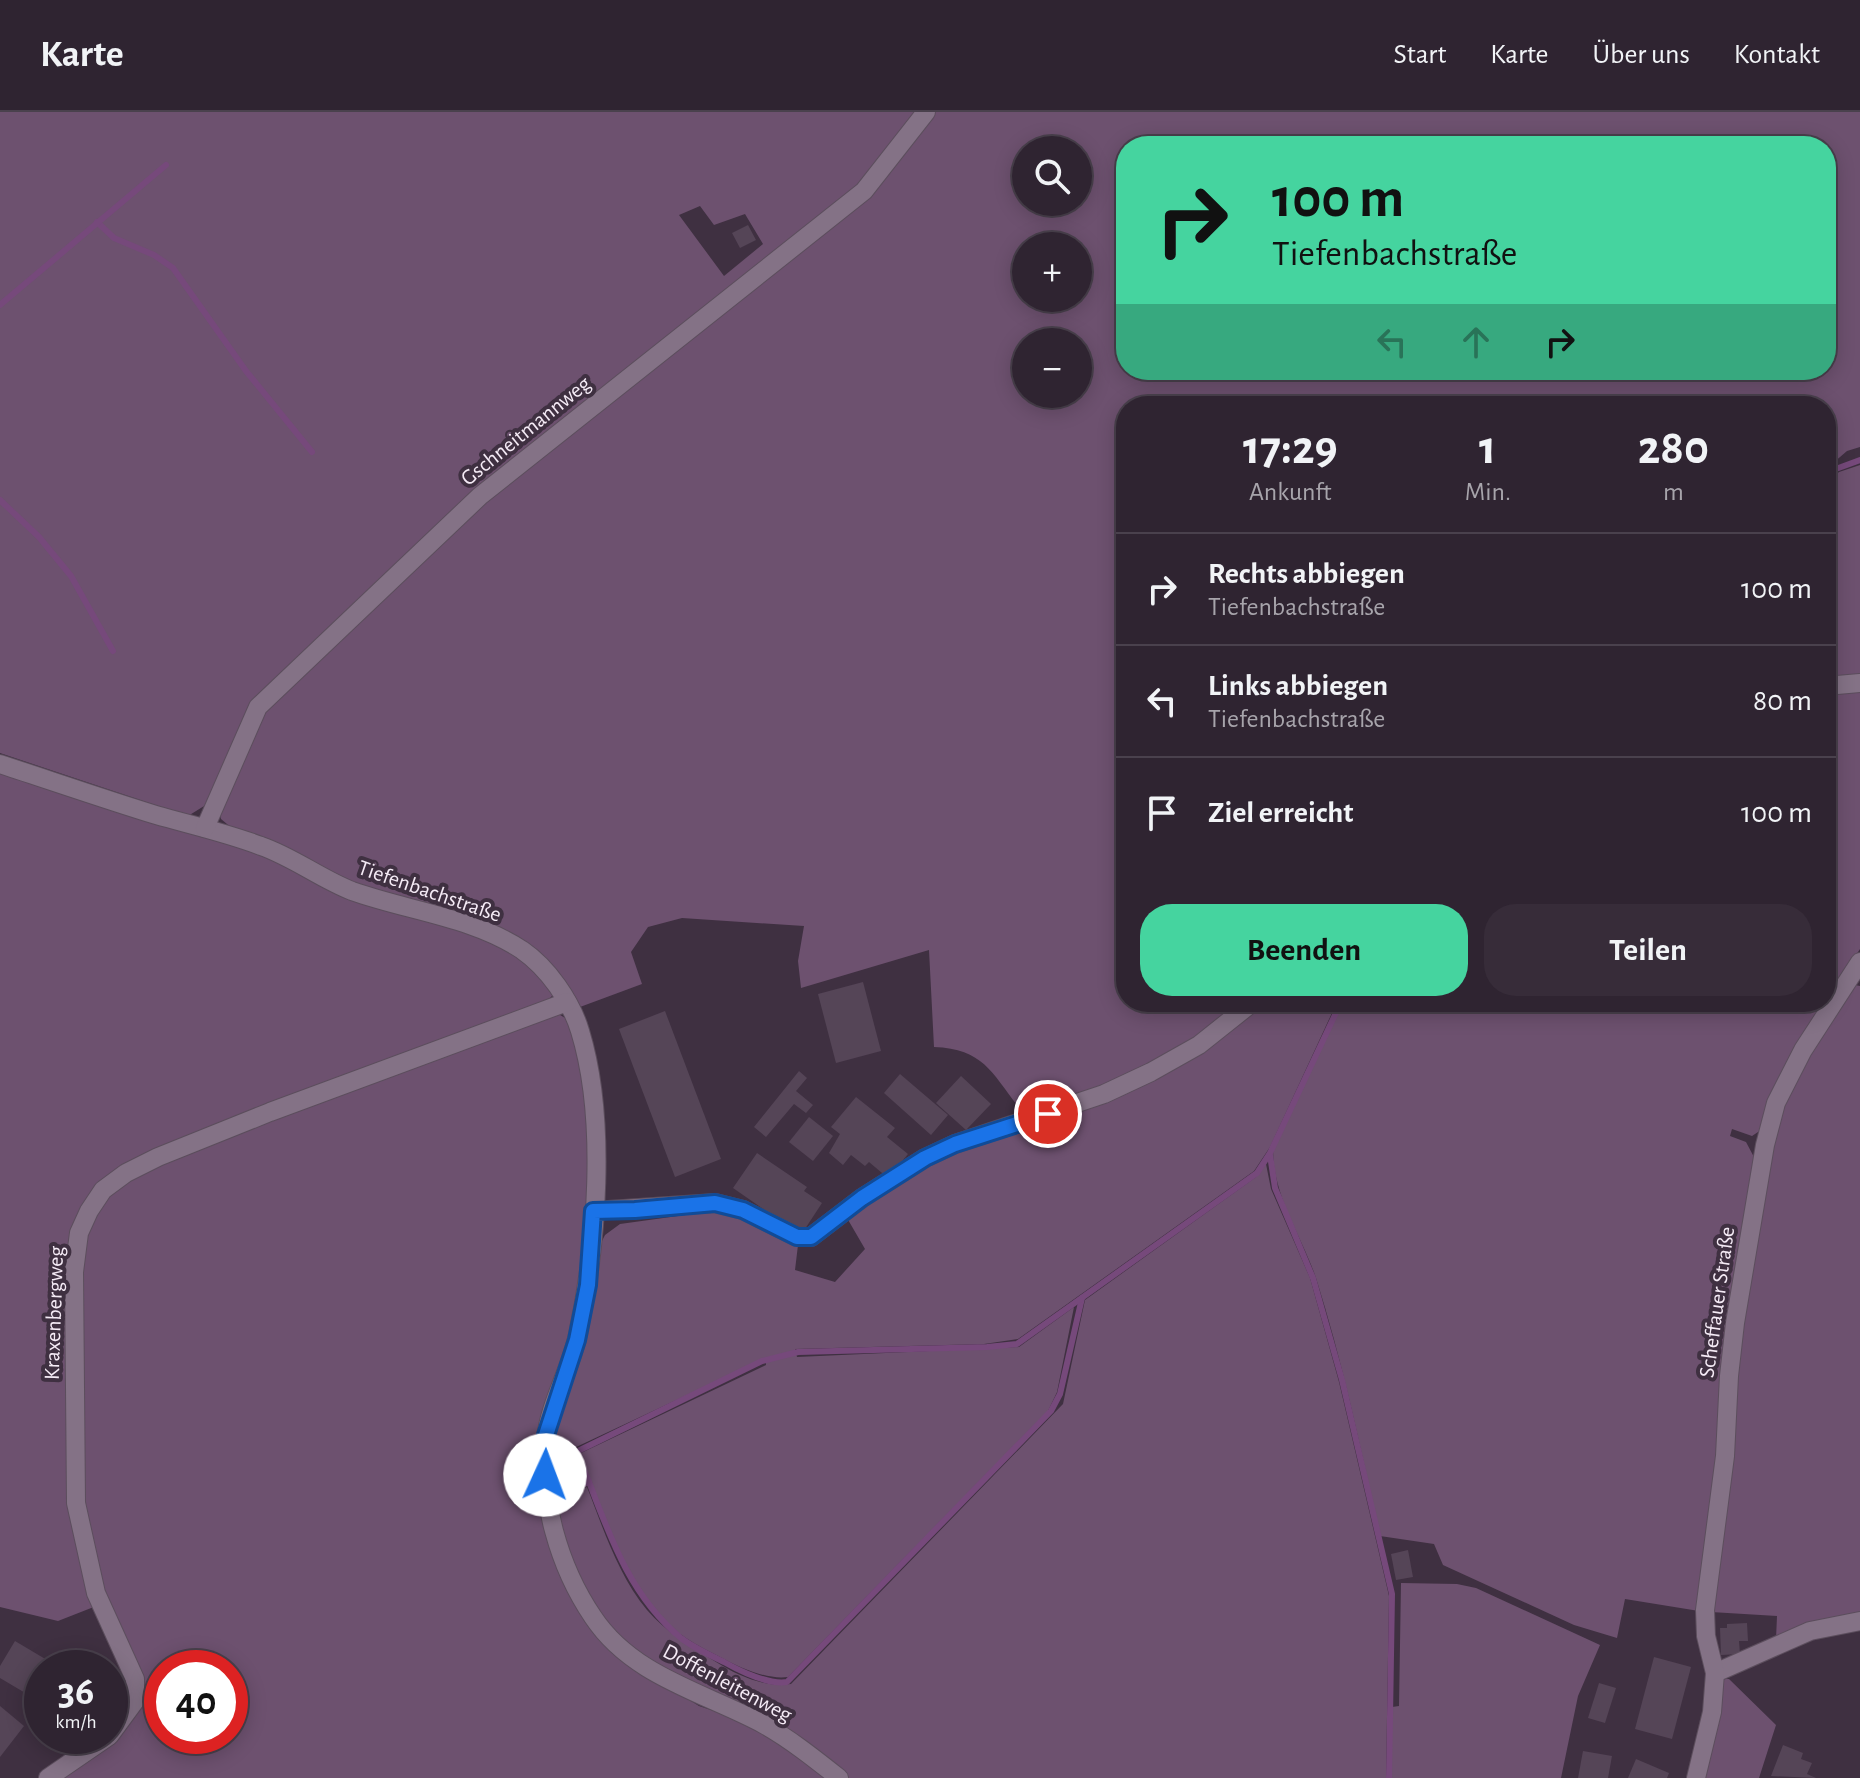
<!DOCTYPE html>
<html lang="de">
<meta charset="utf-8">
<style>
body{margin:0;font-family:"Alegreya Sans",sans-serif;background:#372c39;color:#f1f3f6;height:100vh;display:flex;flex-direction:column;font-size:30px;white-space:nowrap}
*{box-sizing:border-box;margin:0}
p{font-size:26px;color:#a7a4ab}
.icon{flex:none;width:44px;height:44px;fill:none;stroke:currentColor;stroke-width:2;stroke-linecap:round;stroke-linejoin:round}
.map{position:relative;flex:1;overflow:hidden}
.details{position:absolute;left:1116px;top:284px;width:720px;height:616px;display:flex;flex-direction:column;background:#2f2431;border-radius:32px;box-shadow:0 4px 20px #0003,0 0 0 2px #4a414d}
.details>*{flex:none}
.hud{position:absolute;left:1116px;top:24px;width:720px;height:244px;border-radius:32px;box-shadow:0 4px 20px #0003,0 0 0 2px #4a414d;background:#45d49f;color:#111;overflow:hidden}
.fabs{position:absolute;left:1012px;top:24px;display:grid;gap:16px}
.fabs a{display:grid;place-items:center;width:80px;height:80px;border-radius:50%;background:#2f2431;box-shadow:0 4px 20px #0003,0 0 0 2px #4a414d;font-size:40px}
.speed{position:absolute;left:24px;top:1538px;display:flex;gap:16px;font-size:40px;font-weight:700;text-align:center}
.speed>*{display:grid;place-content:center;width:104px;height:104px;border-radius:50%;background:#2f2431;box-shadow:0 4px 20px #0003,0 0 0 2px #4a414d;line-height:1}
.speed small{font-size:20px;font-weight:400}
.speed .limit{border:12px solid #d22;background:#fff;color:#111}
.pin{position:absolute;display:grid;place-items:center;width:68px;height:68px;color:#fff;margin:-34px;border:4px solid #fff;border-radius:50%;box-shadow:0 2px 8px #0007}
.me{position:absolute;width:88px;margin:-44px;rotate:2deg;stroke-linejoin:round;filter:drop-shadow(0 0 6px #0008)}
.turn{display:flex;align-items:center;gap:28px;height:168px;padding:0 24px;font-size:36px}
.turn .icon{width:104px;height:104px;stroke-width:2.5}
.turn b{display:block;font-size:56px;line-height:68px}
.lanes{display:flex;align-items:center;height:76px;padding:0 24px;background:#0003;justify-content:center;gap:40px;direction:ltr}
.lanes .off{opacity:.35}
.eta{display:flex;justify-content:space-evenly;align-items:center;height:136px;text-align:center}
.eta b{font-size:48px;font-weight:700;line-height:56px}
.cta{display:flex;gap:16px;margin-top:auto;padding:16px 24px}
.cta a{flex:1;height:92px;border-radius:32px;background:#45d49f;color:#111;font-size:32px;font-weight:700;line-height:92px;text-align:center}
.cta a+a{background:#372c39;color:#f1f3f6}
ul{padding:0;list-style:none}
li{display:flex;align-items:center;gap:24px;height:112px;padding:0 24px;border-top:2px solid #4a414d}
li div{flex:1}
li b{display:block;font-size:30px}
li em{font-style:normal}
header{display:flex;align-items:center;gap:48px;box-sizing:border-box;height:112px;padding:0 40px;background:#2f2431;border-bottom:2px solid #4a414d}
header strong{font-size:38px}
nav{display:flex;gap:44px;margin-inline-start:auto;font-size:28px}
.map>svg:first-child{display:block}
</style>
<header>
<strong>Karte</strong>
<nav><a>Start</a><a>Karte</a><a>Über uns</a><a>Kontakt</a></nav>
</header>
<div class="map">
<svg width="1860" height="1666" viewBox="0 0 1860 1666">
<rect width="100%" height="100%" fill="#3f3041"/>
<g fill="#6d516f" fill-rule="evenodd">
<path d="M0,0H1860V335L1847,339L1826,357V294H1126V890H1246C1186,945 1108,971 1034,1000L1021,998C992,962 985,937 934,935L929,838L801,876L798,849L804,814L682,806L648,815L631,840L642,872L580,895L541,843L494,813L420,791L367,778L233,717L221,707L219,697L225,681L188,704L0,641ZM1126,34H1826V258H1126ZM1026,38H1078V90H1026ZM700,94L714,113L745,102L763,132L724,164L679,103ZM1026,134H1078V186H1026ZM1026,230H1078V282H1026Z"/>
<polygon points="1860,353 1860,567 1826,569 1826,372 1839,360"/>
<polygon points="1860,576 1860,837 1826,888 1826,578"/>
<path d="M0,659L184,720L255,740L306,762L346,783L397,802L457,817L500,833L527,849L554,882L546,890L155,1040L104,1087L158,1048L557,901L565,906L574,919L584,963L590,1038L588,1125L576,1213L545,1301L569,1478L670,1576L699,1594L750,1611L829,1666H60L133,1602L145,1574L109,1489L58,1509L0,1495ZM162,1556H230V1624H162Z"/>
<polygon points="1855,873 1860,874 1860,1504 1776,1527 1777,1504 1711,1500 1724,1423 1736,1304 1737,1243 1776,1017 1792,972"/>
<path d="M1260,890H1337L1270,1035L1254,1059L1018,1227L984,1232L795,1237L797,1245L1019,1235L1074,1195L1057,1280L1048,1299L788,1565C768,1568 741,1556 724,1547C711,1540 698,1534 686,1526C630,1488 604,1401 579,1342L766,1253V1246L574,1336L571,1339L583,1367L553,1381L552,1328L597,1139L605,1123L620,1112L714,1099L741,1104L798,1133L795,1158L835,1170L865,1137L847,1106L936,1049L965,1035L1106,988Z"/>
<path d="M1343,890H1825L1761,1018L1752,1024L1732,1017L1730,1024L1746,1030L1755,1047L1742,1140L1722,1242L1717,1357L1699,1499L1625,1487L1617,1526L1574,1513L1443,1453L1434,1432L1380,1424C1361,1338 1343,1251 1316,1166C1302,1124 1273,1085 1273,1038Z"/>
<path d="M1266,1052L1271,1077L1310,1166L1339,1270L1389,1484L1386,1666H848L637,1543L602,1508L578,1470L562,1421L555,1390L587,1375C603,1416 618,1463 647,1498C666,1520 691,1535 716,1550C738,1564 766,1576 791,1572L1063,1292L1085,1188L1256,1065Z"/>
<polygon points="1401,1471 1457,1472 1476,1476 1600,1533 1578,1584 1561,1666 1391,1666 1392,1595 1399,1594"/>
<polygon points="1724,1567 1729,1567 1776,1613 1759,1666 1702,1666 1709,1651"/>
</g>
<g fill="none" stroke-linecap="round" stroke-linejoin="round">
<g stroke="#76497b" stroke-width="6">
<polyline points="97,110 114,126 154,143 173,156 246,259 312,340"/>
<polyline points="0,193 166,53"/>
<polyline points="1826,365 1833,358 1860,348"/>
<polyline points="0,388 39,425 71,464 113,539"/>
<polyline points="1270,1043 1275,1076 1313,1166 1342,1268 1392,1482 1389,1666"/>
<path d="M589,1370C611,1428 632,1486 681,1526C694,1536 710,1543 724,1550C740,1559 769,1573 787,1570L1051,1299L1060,1282L1082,1186"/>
<polyline points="554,1385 589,1370 576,1340 762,1249 798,1240 987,1235 1017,1232 1257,1061 1270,1041 1341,890"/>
</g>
</g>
<g fill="#554557">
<polygon points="748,113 756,128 740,136 732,121"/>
<polygon points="863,870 881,939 836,951 818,882"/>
<polygon points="665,899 721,1047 675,1065 619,917"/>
<polygon points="799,959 807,966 796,979 813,993 806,1001 794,992 766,1025 754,1015"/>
<polygon points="900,962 948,1003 931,1023 884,981"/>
<polygon points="961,964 991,992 966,1018 936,991"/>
<polygon points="856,985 895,1016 887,1025 908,1042 888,1066 869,1050 865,1054 851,1043 843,1053 829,1041 840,1022 831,1015"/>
<polygon points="809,1005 833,1024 813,1049 789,1030"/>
<polygon points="757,1041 807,1075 804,1079 822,1091 801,1123 733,1076"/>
<polygon points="1408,1438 1413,1465 1396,1468 1391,1442"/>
<polygon points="1747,1511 1748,1529 1739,1529 1740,1542 1721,1543 1720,1516 1727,1516 1727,1512"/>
<polygon points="15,1529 52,1551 49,1556 42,1556 42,1568 32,1585 0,1566 0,1554"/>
<polygon points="1654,1545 1691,1555 1672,1627 1635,1617"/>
<polygon points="1599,1571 1616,1576 1605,1611 1588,1606"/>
<polygon points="0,1594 24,1614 0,1645"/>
<polygon points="1783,1633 1803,1641 1801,1647 1812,1651 1807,1662 1816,1666 1771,1664"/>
<polygon points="1583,1639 1612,1644 1608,1666 1578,1666"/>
<polygon points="1636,1647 1669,1661 1667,1666 1628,1666"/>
</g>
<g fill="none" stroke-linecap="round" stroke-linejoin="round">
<defs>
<g id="minor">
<polyline points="1826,574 1860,571"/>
<path d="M0,652C52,669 104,687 156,703C191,713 227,721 261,734C293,745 321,767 352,779C408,799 472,805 522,838C548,856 571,889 580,919C607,1007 597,1133 578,1222C571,1257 550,1290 546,1326C539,1386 559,1455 593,1505C632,1564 703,1580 763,1612C790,1627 815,1647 839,1666"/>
<polyline points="205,716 258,595 480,384 864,79 926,0"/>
<polyline points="593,1099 715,1091 743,1098 797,1125 811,1125 862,1086 925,1046 955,1032 1104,982 1151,960 1199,933 1253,890"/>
<polyline points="1715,1561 1810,1519 1860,1509"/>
<polyline points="110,1623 135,1589 135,1567 96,1481 76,1391 74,1160 79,1121 89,1099 103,1078 126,1061 158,1045 270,1000 567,890"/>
<polyline points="48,1666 109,1624"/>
<polyline points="1696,1666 1712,1600 1715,1561 1706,1524 1705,1498 1725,1344 1729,1264 1735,1211 1765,1033 1776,991 1803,938 1860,850"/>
</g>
</defs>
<use href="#minor" stroke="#5c4e5d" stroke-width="20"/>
<use href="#minor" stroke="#847286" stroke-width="18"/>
</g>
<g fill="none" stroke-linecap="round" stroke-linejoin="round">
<defs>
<polyline id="route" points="545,1363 546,1323 577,1228 588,1173 593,1099 635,1098 715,1091 743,1098 797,1125 811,1125 862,1086 925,1046 955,1032 1048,1002"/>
</defs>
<use href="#route" stroke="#114b97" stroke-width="20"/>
<use href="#route" stroke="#1a73e8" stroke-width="14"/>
</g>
<g text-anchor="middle" stroke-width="8" stroke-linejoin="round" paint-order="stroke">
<g font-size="22" fill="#f5ebf6" stroke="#3f3041">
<text transform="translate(525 318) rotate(-39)" y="8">Gschneitmannweg</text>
<text transform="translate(430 778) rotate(19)" y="8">Tiefenbachstraße</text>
<text transform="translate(1716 1190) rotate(-82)" y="8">Scheffauer Straße</text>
<text transform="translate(53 1201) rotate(-88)" y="8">Kraxenbergweg</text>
<text transform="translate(728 1570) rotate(28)" y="8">Doffenleitenweg</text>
</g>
</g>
</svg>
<div class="fabs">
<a><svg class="icon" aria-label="search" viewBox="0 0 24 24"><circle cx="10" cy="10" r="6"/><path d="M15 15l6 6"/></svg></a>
<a>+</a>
<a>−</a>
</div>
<div class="speed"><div>36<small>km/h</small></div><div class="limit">40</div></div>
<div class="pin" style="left:1048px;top:1002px;background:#d93025"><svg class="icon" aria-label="arrive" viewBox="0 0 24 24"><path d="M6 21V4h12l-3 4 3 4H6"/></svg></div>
<svg class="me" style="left:545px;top:1363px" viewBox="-20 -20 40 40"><circle r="19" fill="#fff"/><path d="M0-13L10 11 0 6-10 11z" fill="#1a73e8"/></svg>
<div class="hud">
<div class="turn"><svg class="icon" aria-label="right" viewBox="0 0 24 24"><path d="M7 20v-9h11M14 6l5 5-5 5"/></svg><div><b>100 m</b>Tiefenbachstraße</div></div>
<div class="lanes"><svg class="icon off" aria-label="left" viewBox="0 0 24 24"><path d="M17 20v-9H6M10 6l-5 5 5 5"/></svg><svg class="icon off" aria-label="ahead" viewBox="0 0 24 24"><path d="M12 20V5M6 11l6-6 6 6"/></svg><svg class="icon" aria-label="right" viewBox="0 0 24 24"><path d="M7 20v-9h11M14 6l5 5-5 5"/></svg></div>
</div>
<section class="details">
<div class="eta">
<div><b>17:29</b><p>Ankunft</p></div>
<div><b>1</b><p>Min.</p></div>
<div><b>280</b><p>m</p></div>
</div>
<ul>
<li><svg class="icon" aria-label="right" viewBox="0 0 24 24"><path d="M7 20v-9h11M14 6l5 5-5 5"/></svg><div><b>Rechts abbiegen</b><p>Tiefenbachstraße</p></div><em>100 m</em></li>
<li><svg class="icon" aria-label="left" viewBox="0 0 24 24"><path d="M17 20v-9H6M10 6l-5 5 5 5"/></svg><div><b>Links abbiegen</b><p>Tiefenbachstraße</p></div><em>80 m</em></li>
<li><svg class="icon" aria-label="arrive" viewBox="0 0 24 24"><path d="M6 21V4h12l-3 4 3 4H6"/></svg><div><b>Ziel erreicht</b></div><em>100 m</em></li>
</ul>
<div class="cta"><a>Beenden</a><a>Teilen</a></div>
</section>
</div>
